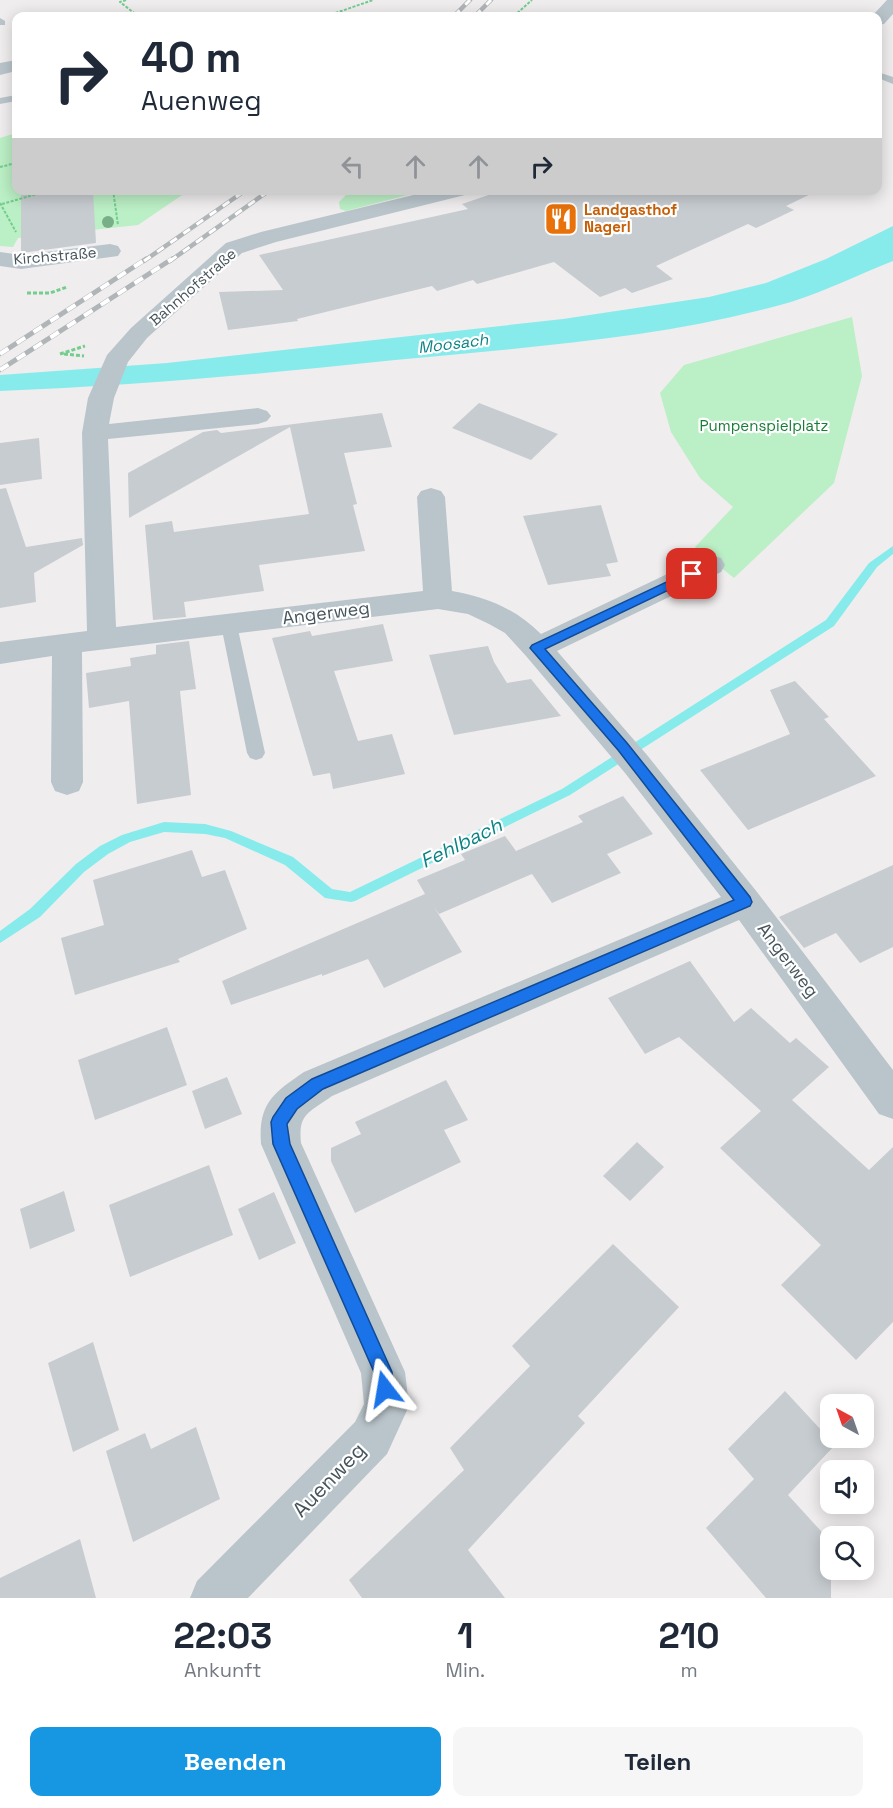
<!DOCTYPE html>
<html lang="de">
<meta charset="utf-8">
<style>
body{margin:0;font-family:"Space Grotesk",sans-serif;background:#f6f6f7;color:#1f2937;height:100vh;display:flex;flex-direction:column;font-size:22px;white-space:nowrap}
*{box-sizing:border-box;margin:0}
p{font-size:20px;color:#747a83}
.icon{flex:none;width:33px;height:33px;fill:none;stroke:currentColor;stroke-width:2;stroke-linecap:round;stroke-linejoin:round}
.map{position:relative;height:1598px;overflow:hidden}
.details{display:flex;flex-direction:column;background:#fff;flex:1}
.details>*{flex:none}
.guide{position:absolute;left:12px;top:12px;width:870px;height:183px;border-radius:12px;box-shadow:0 3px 15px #0003;background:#fff;color:#1f2937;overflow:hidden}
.needle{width:39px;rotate:320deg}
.controls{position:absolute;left:820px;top:1394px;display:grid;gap:12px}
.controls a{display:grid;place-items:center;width:54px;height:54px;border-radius:12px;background:#fff;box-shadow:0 3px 15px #0003;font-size:30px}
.pin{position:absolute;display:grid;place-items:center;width:51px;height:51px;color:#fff;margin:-26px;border-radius:12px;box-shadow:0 3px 9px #0006}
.me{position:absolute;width:66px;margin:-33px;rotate:346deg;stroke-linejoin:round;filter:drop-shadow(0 0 4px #0008)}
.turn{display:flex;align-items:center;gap:21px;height:126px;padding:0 30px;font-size:27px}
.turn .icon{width:78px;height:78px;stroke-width:2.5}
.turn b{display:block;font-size:42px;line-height:51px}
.lanes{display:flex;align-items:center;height:57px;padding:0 30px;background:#0003;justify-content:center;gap:30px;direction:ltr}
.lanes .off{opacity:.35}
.eta{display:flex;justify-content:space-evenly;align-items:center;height:102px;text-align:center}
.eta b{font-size:36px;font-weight:800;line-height:42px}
.cta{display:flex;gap:12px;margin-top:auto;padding:12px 30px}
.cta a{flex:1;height:69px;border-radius:12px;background:#1797e1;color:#fff;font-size:24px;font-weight:800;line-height:69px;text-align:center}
.cta a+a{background:#f6f6f7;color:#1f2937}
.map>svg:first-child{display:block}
</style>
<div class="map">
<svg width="893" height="1598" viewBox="0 0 893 1598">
<rect width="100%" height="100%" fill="#f0edee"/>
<g fill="#bbefc5">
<polygon points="16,133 16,190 188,191 138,225 18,238 13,247 0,246 0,138"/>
<polygon points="350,191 350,190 423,191 346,211 340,209 339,202"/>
<polygon points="852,317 862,376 834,483 734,578 695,547 733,507 700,478 671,432 660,393 684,365"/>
</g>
<path fill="#87ebec" d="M893,226V261C860,274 826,291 791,302C663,339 528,347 395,360C264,374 132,386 0,391V375L167,363L563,319L709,297L766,283L826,259Z"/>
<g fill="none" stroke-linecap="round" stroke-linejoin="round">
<polygon fill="#87ebec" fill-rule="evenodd" points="893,546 893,554 877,567 834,626 570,795 355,901 351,902 325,898 285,865 225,838 205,834 164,832 130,842 108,854 84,872 40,917 0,943 0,931 30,909 76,864 100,846 122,835 164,822 205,824 231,831 293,857 332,889 350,892 562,789 826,620 869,563"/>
</g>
<g fill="#c7ccd0">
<polygon points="21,190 93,190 96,243 21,253"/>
<polygon points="503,190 819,190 786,206 794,210 756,228 748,224 656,266 673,279 632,293 625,288 600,297 554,262 477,284 473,280 437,291 432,286 297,319 298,321 228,330 219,292 283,290 259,255 468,209 462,204"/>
<polygon points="479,403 518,418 558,434 531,460 452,428"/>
<polygon points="382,413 392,447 344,453 357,504 353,505 365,551 259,565 264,591 184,602 186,617 153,620 145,525 172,521 174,532 309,514 290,427 129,518 128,473 203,432 217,430 221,433"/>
<polygon points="39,438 42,479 0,485 0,443"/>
<polygon points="6,488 26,547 82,538 83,545 34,573 36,602 0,608 0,489"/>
<polygon points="601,505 618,562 606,564 611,576 548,585 523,516"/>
<polygon points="383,624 393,661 334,671 358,741 392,734 405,774 333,789 330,773 313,776 272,638 310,631 312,636"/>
<polygon points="189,641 196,689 180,691 191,795 137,804 129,701 89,708 86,673 131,666 130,658 156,654 156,645"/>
<polygon points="488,646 494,662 507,683 531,679 561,716 454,735 429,655"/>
<polygon points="795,681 829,717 824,719 876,776 748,830 700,770 790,734 770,690"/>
<polygon points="623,796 653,834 607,854 621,873 552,903 532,874 439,914 434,907 462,952 384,988 368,959 322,976 322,974 231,1005 222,981 425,894 417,880 465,860 461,854 505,836 516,851 583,822 578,816"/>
<polygon points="192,850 202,877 225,870 247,929 178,959 180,962 75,995 61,938 104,925 93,880"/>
<polygon points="893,865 893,947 860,963 836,933 804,948 779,917"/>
<polygon points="690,961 734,1022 751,1008 790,1043 796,1038 829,1067 792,1100 869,1170 893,1147 893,1322 856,1360 781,1285 821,1245 720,1148 761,1111 679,1037 645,1054 608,998"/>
<polygon points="167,1027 187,1085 95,1120 78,1060"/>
<polygon points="227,1077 242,1114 205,1129 192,1091"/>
<polygon points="446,1080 468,1120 444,1130 461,1162 355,1213 331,1161 331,1148 361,1134 355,1122"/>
<polygon points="637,1142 664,1167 630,1201 603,1176"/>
<polygon points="209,1165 233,1235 130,1277 109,1205"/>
<polygon points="64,1191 75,1231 30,1249 20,1209"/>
<polygon points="274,1192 296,1243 259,1260 238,1209"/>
<polygon points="613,1244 679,1307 578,1416 585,1423 468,1550 505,1598 362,1598 349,1580 464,1470 450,1448 530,1366 512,1346"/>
<polygon points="93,1342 119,1430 73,1452 48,1363"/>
<polygon points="785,1391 835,1445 788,1495 831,1542 831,1598 766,1598 706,1528 754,1479 728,1449"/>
<polygon points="196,1427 220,1499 133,1542 106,1451 145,1433 151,1449"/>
<polygon points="80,1539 96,1598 0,1598 0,1578"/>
</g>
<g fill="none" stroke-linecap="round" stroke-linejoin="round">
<g stroke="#73cd8e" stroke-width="2" stroke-dasharray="3 1.5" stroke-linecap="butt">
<polyline points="126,0 120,2 138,16"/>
<polyline points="327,16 373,0"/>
<polyline points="514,16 532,0"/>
<polyline points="0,167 16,163"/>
<polyline points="113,190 118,225"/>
<polyline points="0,203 16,232"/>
<polyline points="2,204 51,190"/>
</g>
<g stroke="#73cd8e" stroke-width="3" stroke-dasharray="4 2" stroke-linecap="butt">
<polyline points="27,293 50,293 67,287"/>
<polyline points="60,354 85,346"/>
<polyline points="64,354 84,356"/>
</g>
<g fill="#b9c5cb" fill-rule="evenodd">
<polygon points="0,18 5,21 5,25 0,25"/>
<polygon points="878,72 893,77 893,84 878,78"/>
<polygon points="16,95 16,101 0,104 0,98"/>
<polygon points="229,619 235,621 237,625 265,753 262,758 256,760 250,758 247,753 221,625 223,621"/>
</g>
<g fill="#b9c5cb" fill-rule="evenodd">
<polygon points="887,0 893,0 893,14 884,24 878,25 878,16 872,16"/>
<polygon points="16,60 16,71 0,75 0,63"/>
<path d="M434,190H472L469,194L276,242L242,253L147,338L128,362L114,398L109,424L258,408L267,411L271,416L267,421L258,424L108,439L116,627L423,591L417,497L421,491L431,488L441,491L445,497L452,591C487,597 516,609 541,634L701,558L711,555L721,558L725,565L721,572L557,651L647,755L757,892L893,1070V1119L879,1114L739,920L332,1096C309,1113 298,1113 301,1143L405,1372L409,1406L387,1454L248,1598H190L197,1581L355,1422L364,1404L361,1373L261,1144C258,1104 273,1093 304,1072L721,897L625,773L526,656L505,633L489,624L468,614L438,609L82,652L83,782L79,791L67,795L55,791L51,782L52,656L0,664V642L87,631L82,433L88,398L107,355L131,328L226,243L261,232Z"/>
<polygon points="110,244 118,246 121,251 118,256 21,269 0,266 0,252 21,255"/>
</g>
<defs>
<g id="rail-far1">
<polyline points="454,16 470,0"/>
<polyline points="475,16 491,0"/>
<polyline points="144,261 246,190"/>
<polyline points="170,261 270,190"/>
</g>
<g id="rail">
<polyline points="0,354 146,259"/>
<polyline points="0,370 172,259"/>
</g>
</defs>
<use href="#rail-far1" stroke="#b0b5b8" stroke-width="4.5"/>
<use href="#rail" stroke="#b0b5b8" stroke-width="5"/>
<use href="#rail-far1" stroke="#fff" stroke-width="3" stroke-dasharray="8" stroke-linecap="butt"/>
<use href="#rail" stroke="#fff" stroke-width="4" stroke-dasharray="10" stroke-linecap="butt"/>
</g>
<circle fill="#78af88" cx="108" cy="222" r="6"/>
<polygon fill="#1a73e8" stroke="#114b97" stroke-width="1.5" points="692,570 698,574 696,577 545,649 627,743 750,897 752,902 750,906 323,1089 297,1109 287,1124 290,1144 392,1372 394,1389 392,1396 385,1398 379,1396 374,1372 273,1144 271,1122 273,1117 286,1098 312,1079 734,900 618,750 530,648 532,645"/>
<defs>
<symbol id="restaurant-square" viewBox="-11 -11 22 22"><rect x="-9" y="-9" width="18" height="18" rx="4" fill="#e8710a" stroke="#fff"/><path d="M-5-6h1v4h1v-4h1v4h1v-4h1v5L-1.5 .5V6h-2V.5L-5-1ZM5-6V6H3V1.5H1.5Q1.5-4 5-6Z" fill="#fff"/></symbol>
</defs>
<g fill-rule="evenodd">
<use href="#restaurant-square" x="542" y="200" width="38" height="38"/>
</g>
<g text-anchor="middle" stroke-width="4.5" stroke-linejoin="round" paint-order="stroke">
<g font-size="15" font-weight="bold" fill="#c56008" stroke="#fff" text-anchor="start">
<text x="584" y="215">Landgasthof<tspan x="584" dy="17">Nagerl</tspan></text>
</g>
<g font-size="15" fill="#46555b" stroke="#fff">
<text transform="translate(55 256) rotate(-5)" y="5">Kirchstraße</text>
<text transform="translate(193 287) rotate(-41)" y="5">Bahnhofstraße</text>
</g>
<g font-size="15" fill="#167d35" stroke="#fff">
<text x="764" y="431">Pumpenspielplatz</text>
</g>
<g font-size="16" font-style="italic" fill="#0c8283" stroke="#fff">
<text transform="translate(453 343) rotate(-7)" y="6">Moosach</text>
</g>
<g font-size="18" fill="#46555b" stroke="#fff">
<text transform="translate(326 613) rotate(-7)" y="6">Angerweg</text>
<text transform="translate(788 960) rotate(53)" y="6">Angerweg</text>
</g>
<g font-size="20" font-style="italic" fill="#0c8283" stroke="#fff">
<text transform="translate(461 843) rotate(-26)" y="7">Fehlbach</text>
</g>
<g font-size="21" fill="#46555b" stroke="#fff">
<text transform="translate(329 1480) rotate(-46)" y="7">Auenweg</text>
</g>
</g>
</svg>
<div class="controls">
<a><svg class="needle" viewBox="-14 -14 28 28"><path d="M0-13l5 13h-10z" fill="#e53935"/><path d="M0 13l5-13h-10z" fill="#747a83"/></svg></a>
<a><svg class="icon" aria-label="sound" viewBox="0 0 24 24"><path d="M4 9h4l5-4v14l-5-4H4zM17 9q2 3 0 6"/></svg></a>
<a><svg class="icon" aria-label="search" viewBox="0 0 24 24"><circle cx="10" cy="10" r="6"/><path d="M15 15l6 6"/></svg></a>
</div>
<div class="pin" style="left:692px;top:574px;background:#d93025"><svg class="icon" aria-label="arrive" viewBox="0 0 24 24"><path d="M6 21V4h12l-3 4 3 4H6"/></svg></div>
<svg class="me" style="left:385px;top:1389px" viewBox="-20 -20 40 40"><path d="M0-17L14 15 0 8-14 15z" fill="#1a73e8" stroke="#fff" stroke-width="4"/></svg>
<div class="guide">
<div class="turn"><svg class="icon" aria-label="right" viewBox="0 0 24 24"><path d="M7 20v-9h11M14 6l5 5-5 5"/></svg><div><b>40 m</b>Auenweg</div></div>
<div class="lanes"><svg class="icon off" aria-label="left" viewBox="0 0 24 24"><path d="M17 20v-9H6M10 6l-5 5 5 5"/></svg><svg class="icon off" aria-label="ahead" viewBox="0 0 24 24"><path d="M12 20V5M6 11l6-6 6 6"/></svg><svg class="icon off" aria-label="ahead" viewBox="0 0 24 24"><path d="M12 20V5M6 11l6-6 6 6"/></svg><svg class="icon" aria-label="right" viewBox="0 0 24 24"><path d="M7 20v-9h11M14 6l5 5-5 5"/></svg></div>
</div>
</div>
<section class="details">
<div class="eta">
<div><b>22:03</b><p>Ankunft</p></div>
<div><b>1</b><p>Min.</p></div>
<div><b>210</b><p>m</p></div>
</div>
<div class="cta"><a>Beenden</a><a>Teilen</a></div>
</section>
